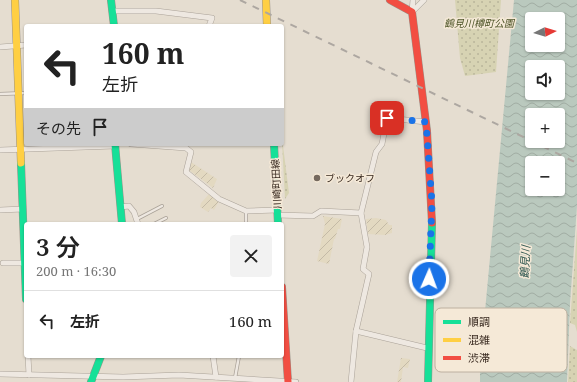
<!DOCTYPE html>
<html lang="ja">
<meta charset="utf-8">
<style>
body{margin:0;font-family:"Noto Serif","Noto Sans JP",serif;background:#f2f2f2;color:#222;height:100vh;display:flex;flex-direction:column;font-size:15px;white-space:nowrap}
*{box-sizing:border-box;margin:0}
p{font-size:13px;color:#767676}
.icon{flex:none;width:22px;height:22px;fill:none;stroke:currentColor;stroke-width:2;stroke-linecap:round;stroke-linejoin:round}
.map{position:relative;flex:1;overflow:hidden}
.details{position:absolute;left:24px;top:222px;width:260px;height:136px;display:flex;flex-direction:column;background:#fff;border-radius:4px;box-shadow:0 1px 3px #0004}
.details>*{flex:none}
.hud{position:absolute;left:24px;top:24px;width:260px;height:122px;border-radius:4px;box-shadow:0 1px 3px #0004;background:#fff;color:#222;overflow:hidden}
.needle{width:26px;rotate:85deg}
.buttons{position:absolute;left:525px;top:12px;display:grid;gap:8px}
.buttons a{display:grid;place-items:center;width:40px;height:40px;border-radius:4px;background:#fff;box-shadow:0 1px 3px #0004;font-size:20px}
.pin{position:absolute;display:grid;place-items:center;width:34px;height:34px;color:#fff;margin:-17px;border-radius:8px;box-shadow:0 2px 6px #0006}
.me{position:absolute;width:44px;margin:-22px;rotate:2deg;stroke-linejoin:round;filter:drop-shadow(0 0 3px #0008)}
.turn{display:flex;align-items:center;gap:14px;height:84px;padding:0 12px;font-size:18px}
.turn .icon{width:52px;height:52px;stroke-width:2.5}
.turn b{display:block;font-size:28px;line-height:34px}
.then{display:flex;align-items:center;height:38px;padding:0 12px;background:#0003;gap:8px;font-size:15px}
.round{display:grid;place-items:center;flex:none;width:42px;height:42px;border-radius:4px;background:#f2f2f2}
.headline{display:flex;align-items:center;justify-content:space-between;height:68px;padding:0 12px}
h1{font-size:24px;font-weight:600;line-height:30px}
ul{padding:0;list-style:none}
li{display:flex;align-items:center;gap:12px;height:60px;padding:0 12px;border-top:1px solid #e0e0e0}
li div{flex:1}
li b{display:block;font-size:15px}
li em{font-style:normal}
.map>svg:first-child{display:block}
</style>
<div class="map">
<svg width="577" height="382" viewBox="0 0 577 382">
<defs>
<pattern id="farmland-furrows" width="10" height="10" patternUnits="userSpaceOnUse"><rect width="10" height="10" fill="#e3d9c1"/><path d="M-1 1l2-2M0 10L10 0M9 11l2-2" fill="none" stroke="#c4baa6"/></pattern>
<pattern id="grass-dots" width="8" height="8" patternUnits="userSpaceOnUse"><rect width="8" height="8" fill="#d7d3b3"/><path d="M2 2h.1M6 6h.1" fill="none" stroke="#b9b59a" stroke-width="1.8" stroke-linecap="round"/></pattern>
<pattern id="water-waves" width="16" height="10" patternUnits="userSpaceOnUse"><rect width="16" height="10" fill="#bac9be"/><path d="M0 5q4-4 8 0t8 0" fill="none" stroke="#a1ada3"/></pattern>
</defs>
<rect width="100%" height="100%" fill="#e5ddd0"/>
<g fill="url(#farmland-furrows)">
<polygon points="191,162 217,179 213,188 189,170"/>
<polygon points="209,194 219,201 214,210 211,208 208,212 200,207 201,203"/>
<polygon points="323,216 342,219 340,229 338,229 335,239 334,239 329,264 317,261 325,224"/>
<polygon points="376,218 386,220 389,225 392,225 392,233 385,235 368,234 366,219"/>
<polygon points="401,358 410,359 408,368 403,367 401,382 397,382"/>
</g>
<g fill="url(#grass-dots)">
<polygon points="455,0 501,0 496,72 465,76 460,58"/>
<polygon points="282,138 289,193 285,199 282,142"/>
<polygon points="577,229 577,332 575,325 570,323"/>
<polygon points="570,346 577,350 577,382 568,382"/>
</g>
<path fill="url(#water-waves)" fill-rule="evenodd" d="M514,0H577V206L570,304L567,382H480V365ZM532,19H558V45H532ZM532,67H558V93H532ZM532,115H558V141H532ZM532,163H558V189H532Z"/>
<g fill="none" stroke-linecap="round" stroke-linejoin="round">
<defs>
<g id="lane">
<polyline points="0,94 26,93"/>
<polyline points="137,219 162,206"/>
<polyline points="154,224 166,218"/>
<polyline points="246,224 246,211"/>
<polyline points="235,378 239,356"/>
</g>
<g id="street">
<polyline points="112,11 156,11 212,18 209,26"/>
<polyline points="412,12 424,0"/>
<polyline points="412,12 413,0"/>
<polyline points="0,47 26,45"/>
<polyline points="131,144 186,148 191,152 186,172 219,199 246,211 277,210"/>
<polyline points="0,150 114,146"/>
<polyline points="120,207 129,206 134,212 138,224"/>
<polyline points="0,210 23,209"/>
<polyline points="277,215 313,216 321,211 361,213 376,152 382,144 387,118 426,122"/>
<polyline points="3,263 25,263"/>
<polyline points="356,331 427,348"/>
<polyline points="28,356 29,375"/>
<polyline points="213,356 216,377"/>
<polyline points="0,374 123,377 179,375 296,382"/>
<polyline points="351,382 356,331 369,274 363,269 367,247 361,213"/>
</g>
<g id="fast">
<polyline points="111,0 114,26"/>
<polyline points="115,144 122,224"/>
<polyline points="274,144 278,224"/>
<polyline points="21,163 26,299"/>
<polyline points="91,382 101,356"/>
<polyline points="428,382 432,223"/>
</g>
<g id="slow">
<polyline points="15,0 21,163"/>
<polyline points="266,0 267,26"/>
</g>
<g id="jam">
<polyline points="390,0 412,12 427,131 432,223"/>
<polyline points="282,287 288,382"/>
</g>
</defs>
<use href="#lane" stroke="#aaa298" stroke-width="4"/>
<use href="#street" stroke="#aaa298" stroke-width="6"/>
<use href="#fast" stroke="#9a9288" stroke-width="8"/>
<use href="#slow" stroke="#9a9288" stroke-width="8"/>
<use href="#jam" stroke="#9a9288" stroke-width="8"/>
<use href="#lane" stroke="#eee8e1" stroke-width="2.5"/>
<use href="#street" stroke="#eee8e1" stroke-width="5"/>
<use href="#fast" stroke="#16e098" stroke-width="7"/>
<use href="#slow" stroke="#ffcf43" stroke-width="7"/>
<use href="#jam" stroke="#f24e42" stroke-width="7"/>
<polyline stroke="#ada7a1" stroke-width="2" stroke-dasharray="7 7" stroke-linecap="butt" points="240,0 577,163"/>
</g>
<g fill="none" stroke-linecap="round" stroke-linejoin="round">
<polyline stroke="#1a73e8" stroke-width="7" stroke-dasharray="0 12.6" points="387,118 426,122 432,203 429,279"/>
</g>
<circle fill="#75695e" stroke="#f5e9d7" stroke-width="1.5" cx="317" cy="178" r="4"/>
<g text-anchor="middle" stroke-width="3" stroke-linejoin="round" paint-order="stroke">
<g font-size="10" font-style="italic" fill="#4e5528" stroke="#f5e9d7">
<text x="479" y="27">鶴見川樽町公園</text>
</g>
<g font-size="10" fill="#392a20" stroke="#f5e9d7" text-anchor="start">
<text x="325" y="182">ブックオフ</text>
</g>
<g font-size="10" fill="#392a20" stroke="#f5e9d7">
<text transform="translate(276 184) rotate(-93)" y="4">川崎町田線</text>
</g>
<g font-size="11" font-style="italic" fill="#305851" stroke="#f5e9d7">
<text transform="translate(525 262) rotate(-87)" y="4">鶴見川</text>
</g>
</g>
<rect x="435" y="308" width="132" height="64" rx="6" fill="#f5e9d7" stroke="#bdb0a0" stroke-width="1"/>
<rect x="443" y="320" width="18" height="4" fill="#16e098"/>
<rect x="443" y="338" width="18" height="4" fill="#ffcf43"/>
<rect x="443" y="356" width="18" height="4" fill="#f24e42"/>
<g font-size="11" fill="#392a20">
<text x="468" y="326">順調</text>
<text x="468" y="344">混雑</text>
<text x="468" y="362">渋滞</text>
</g>
</svg>
<div class="buttons">
<a><svg class="needle" viewBox="-14 -14 28 28"><path d="M0-13l5 13h-10z" fill="#e53935"/><path d="M0 13l5-13h-10z" fill="#767676"/></svg></a>
<a><svg class="icon" aria-label="sound" viewBox="0 0 24 24"><path d="M4 9h4l5-4v14l-5-4H4zM17 9q2 3 0 6"/></svg></a>
<a>+</a>
<a>−</a>
</div>
<div class="pin" style="left:387px;top:118px;background:#d93025"><svg class="icon" aria-label="arrive" viewBox="0 0 24 24"><path d="M6 21V4h12l-3 4 3 4H6"/></svg></div>
<svg class="me" style="left:429px;top:279px" viewBox="-20 -20 40 40"><circle r="17" fill="#1a73e8" stroke="#fff" stroke-width="3"/><path d="M0-11L8 9 0 5-8 9z" fill="#fff"/></svg>
<div class="hud">
<div class="turn"><svg class="icon" aria-label="left" viewBox="0 0 24 24"><path d="M17 20v-9H6M10 6l-5 5 5 5"/></svg><div><b>160 m</b>左折</div></div>
<div class="then">その先<svg class="icon" aria-label="arrive" viewBox="0 0 24 24"><path d="M6 21V4h12l-3 4 3 4H6"/></svg></div>
</div>
<section class="details">
<div class="headline"><div><h1>3 分</h1><p>200 m · 16:30</p></div><a class="round"><svg class="icon" aria-label="close" viewBox="0 0 24 24"><path d="M6 6l12 12M18 6L6 18"/></svg></a></div>
<ul>
<li><svg class="icon" aria-label="left" viewBox="0 0 24 24"><path d="M17 20v-9H6M10 6l-5 5 5 5"/></svg><div><b>左折</b></div><em>160 m</em></li>
</ul>
</section>
</div>
